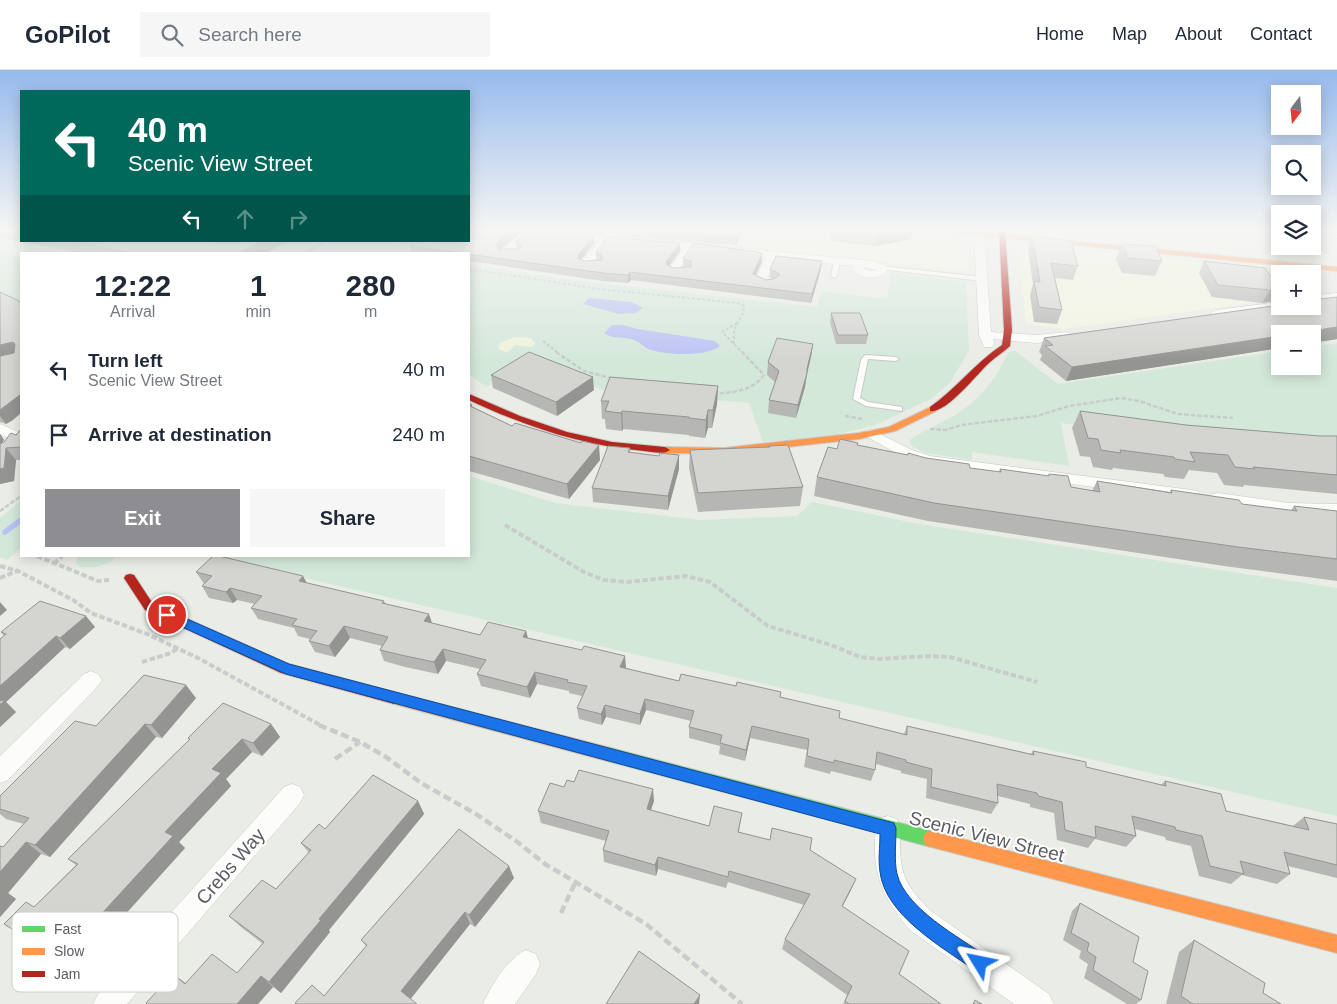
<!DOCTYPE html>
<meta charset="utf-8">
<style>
body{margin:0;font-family:Helvetica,sans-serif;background:#f6f6f7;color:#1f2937;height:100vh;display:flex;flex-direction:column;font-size:19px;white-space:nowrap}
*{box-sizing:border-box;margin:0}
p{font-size:16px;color:#747a83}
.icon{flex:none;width:28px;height:28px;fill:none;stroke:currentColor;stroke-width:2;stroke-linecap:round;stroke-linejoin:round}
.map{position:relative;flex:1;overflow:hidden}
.details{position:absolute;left:20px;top:182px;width:450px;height:305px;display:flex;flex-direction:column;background:#fff;border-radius:0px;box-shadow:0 2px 12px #0003}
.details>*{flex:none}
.banner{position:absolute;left:20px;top:20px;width:450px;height:152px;border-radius:0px;box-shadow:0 2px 12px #0003;background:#00695c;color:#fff;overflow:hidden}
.needle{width:32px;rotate:196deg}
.tools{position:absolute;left:1271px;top:15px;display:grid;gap:10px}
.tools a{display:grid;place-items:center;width:50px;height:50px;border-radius:0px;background:#fff;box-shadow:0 2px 12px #0003;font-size:25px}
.pin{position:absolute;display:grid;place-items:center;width:42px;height:42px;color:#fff;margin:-21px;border:2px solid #fff;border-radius:50%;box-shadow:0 1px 5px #0007}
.me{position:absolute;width:55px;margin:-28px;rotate:305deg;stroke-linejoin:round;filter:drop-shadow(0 0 4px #0008)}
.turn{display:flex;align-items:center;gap:18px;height:105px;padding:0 25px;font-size:22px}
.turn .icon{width:65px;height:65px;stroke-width:2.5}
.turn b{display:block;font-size:35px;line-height:42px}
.lanes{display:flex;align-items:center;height:48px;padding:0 25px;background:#0003;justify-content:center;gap:25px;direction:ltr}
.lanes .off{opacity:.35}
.eta{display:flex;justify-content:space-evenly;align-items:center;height:85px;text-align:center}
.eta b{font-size:30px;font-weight:800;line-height:35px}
.action{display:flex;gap:10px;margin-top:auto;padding:10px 25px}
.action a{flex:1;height:58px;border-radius:0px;background:#8e8e92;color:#fff;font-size:20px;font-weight:800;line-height:58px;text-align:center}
.action a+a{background:#f6f6f7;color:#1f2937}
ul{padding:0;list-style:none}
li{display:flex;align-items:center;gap:15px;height:65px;padding:0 25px}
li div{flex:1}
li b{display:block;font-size:19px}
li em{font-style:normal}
header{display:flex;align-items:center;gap:30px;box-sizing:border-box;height:70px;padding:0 25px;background:#fff;border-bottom:1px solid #e0e1e3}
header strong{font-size:24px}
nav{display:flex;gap:28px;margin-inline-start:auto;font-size:18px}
.search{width:350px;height:45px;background:#f6f6f7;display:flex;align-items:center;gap:12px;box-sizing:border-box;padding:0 18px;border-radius:0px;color:#747a83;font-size:19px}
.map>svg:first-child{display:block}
</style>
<header>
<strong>GoPilot</strong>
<div class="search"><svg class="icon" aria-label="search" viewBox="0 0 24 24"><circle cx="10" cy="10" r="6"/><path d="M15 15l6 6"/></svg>Search here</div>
<nav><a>Home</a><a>Map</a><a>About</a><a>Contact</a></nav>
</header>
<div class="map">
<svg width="1337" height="934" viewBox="0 0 1337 934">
<rect width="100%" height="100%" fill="#eaece6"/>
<g fill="#f0f5e0">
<polygon points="677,161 891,161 962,168 966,170 967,199 962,201 693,170"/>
<polygon points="1029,175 1286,201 1288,204 1280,204 1280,229 1064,259 1026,254 1018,178"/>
</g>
<g fill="#d4e8da">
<polygon points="0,170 69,184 21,184 21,230 0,229"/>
<polygon points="290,171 409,171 407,182 409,184 266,183"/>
<polygon points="469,195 572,210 817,237 822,221 887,229 891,203 966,212 969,280 950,313 931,329 875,355 832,366 763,372 749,333 603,320 532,291 486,317 469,304"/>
<polygon points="1337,273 1337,377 1175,367 1061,353 1069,396 972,382 972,390 925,383 911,376 910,370 913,367 954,346 971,334 986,319 997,304 1008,283 1014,280 1058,314 1280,281 1280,296 1312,296 1313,277"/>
<polygon points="469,406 555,433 700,450 797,446 812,432 919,454 1337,518 1337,746 208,486 469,486"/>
<polygon points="21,431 21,478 7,490 0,487 0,448"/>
<path d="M78,486H117C107,496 94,499 80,497L76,493Z"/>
</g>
<polygon fill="#eef3dc" points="514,267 531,268 535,273 532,277 515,275 508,282 502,281 498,278 500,273"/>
<g fill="#bbc3f4">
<polygon points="589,228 631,232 643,238 636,243 619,244 583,234"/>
<path d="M612,255H623L638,259L715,271L720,276C707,287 667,285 651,280C644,278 640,272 634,270C624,266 613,270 604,263Z"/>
</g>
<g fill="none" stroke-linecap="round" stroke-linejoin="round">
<polyline stroke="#bbc3f4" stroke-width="3" points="305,184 325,171"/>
<polyline stroke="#bbc3f4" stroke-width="5.5" points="5,462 21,450"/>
<defs>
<g id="lane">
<polygon points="1268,161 1280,161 1280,163 1270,162"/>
<polygon points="1312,164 1337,166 1337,168 1312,167"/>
<polygon points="837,190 840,192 837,206 834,208 831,206 834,192"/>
<polygon points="882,196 982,207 985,209 982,211 880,199 880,197"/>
<polygon points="866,285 896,287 899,289 896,291 868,289 860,328 868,332 902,337 902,341 866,336 853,329 861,290 864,286"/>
</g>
<g id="street">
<path d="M525,161H556L604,166L610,162L615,165L613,167L629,169L634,172L629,175L609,173L593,191L601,193L602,195C597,200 584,199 580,194L599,172L533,164L513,181L519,182L520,184L519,186L500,185L499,183L500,181Z"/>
<polygon points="974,161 984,161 991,262 1036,265 1067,262 1073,266 1071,269 1036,273 993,269 994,274 992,277 984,277 979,265"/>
<path d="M655,170L873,191L886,196L887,201C878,211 860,209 852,199L854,196L776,188L767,209L775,211L777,213C772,218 759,217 754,212L766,187L693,179L680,198L689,200L690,202L689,204H673L668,201L683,178L651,175V171ZM864,197L877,200L869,201L863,198Z"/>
<polygon points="1337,223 1337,229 1312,233 1312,226"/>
<polygon points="1280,232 1280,236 1284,237 1216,248 1210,244 1216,240"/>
<path d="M0,354L21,363C21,376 13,386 0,390V377L8,368L0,364Z"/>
<polygon points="872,360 912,380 930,386 1192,420 1198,421 1200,425 1198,429 1192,430 928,395 902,386 867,367 865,364 867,361"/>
<polygon points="1218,423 1289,433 1337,434 1337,446 1289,443 1212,432 1210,428 1212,424"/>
<polygon points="91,601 98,604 102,610 98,616 8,710 0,713 0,686 84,604"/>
<polygon points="292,714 300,717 304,725 300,733 127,934 93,934 98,924 284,717"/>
<path d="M888,746L897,749C901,760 900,769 900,780C901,809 911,821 931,841L1049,924L1054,934H1014L911,861C890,837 875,813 875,780C875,769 875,760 879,749Z"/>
<path d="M526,880L536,884L540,894L536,904L515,934H483C490,917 509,887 526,880Z"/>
</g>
<polygon id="fast" points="607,677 931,761 937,763 939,769 937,775 931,777 607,691 602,689 600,684 602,679"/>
<g id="slow">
<polygon points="953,161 971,161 1337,197 1337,201 956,163"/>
<polygon points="933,336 936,337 936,341 895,361 859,369 724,384 665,383 660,380 665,377 724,378 859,363 889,357"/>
<polygon points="394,622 607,677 612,679 614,684 612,689 607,691 394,634 389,632 387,628 389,624"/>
<polygon points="931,761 1337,865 1337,883 931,777 925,775 923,769 925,763"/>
</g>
<g id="jam">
<path d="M999,161H1005L1012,260L1010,276C1004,282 995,287 989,293C977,304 946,344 930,341V337C956,319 975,293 1002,275L1004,260Z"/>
<path d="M469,324L520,346L567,362L612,372L665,377L670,380C664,385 652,382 644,381C583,376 524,356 469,330Z"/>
<polygon points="130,504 134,505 153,534 289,594 394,622 399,624 401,628 399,632 394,634 281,603 145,540 124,508 126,505"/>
</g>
</defs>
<use href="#lane" stroke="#c9c9c8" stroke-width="2"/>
<use href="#street" stroke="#c9c9c8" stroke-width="1"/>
<use href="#fast" stroke="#c9c9c9" stroke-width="2"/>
<use href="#slow" stroke="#c9c9c9" stroke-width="2"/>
<use href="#jam" stroke="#c9c9c9" stroke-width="2"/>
<g stroke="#c8cccc" stroke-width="2" stroke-dasharray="3 2" stroke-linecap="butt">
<polyline points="391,171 396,184"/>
<polyline points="334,184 345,171"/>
<polyline points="469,199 599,219 738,233 744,236 743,243 734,260 734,276"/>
<polyline points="737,253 722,262 743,283"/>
<polyline points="543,271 558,283"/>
</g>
<g stroke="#c8cccc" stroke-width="2.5" stroke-dasharray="4.5 2" stroke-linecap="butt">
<polyline points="556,282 584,301 614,309"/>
<path d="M713,324C732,322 752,322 764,305L742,282"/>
<polyline points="845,346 862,349"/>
<polyline points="930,359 946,360 961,355 1037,346 1069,336 1121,328 1139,331 1178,344 1233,348"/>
<polyline points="0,441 21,426"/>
</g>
<g stroke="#c8cccc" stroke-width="4" stroke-dasharray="5.5 2.5" stroke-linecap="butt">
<polyline points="505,455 584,502 604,510 627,512 686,506 710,512 768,556 831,575 860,587 879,589 929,586 950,587 1037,612"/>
<polyline points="37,486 98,511 109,510"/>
<polyline points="54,494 62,486"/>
<polyline points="0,496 18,501 73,530 91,543 147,564 198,588 322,656"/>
<polyline points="0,508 17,501"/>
<polyline points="142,592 171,583 178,578"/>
</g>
<g stroke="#c8cccc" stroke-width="4.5" stroke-dasharray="8 4" stroke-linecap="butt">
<polyline points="319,655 360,672 386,687 421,713 476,744 516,771 545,794 646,854 742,934"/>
<polyline points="335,689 360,672"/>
<polyline points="561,843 575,813"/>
</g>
<use href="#lane" fill="#fcfcfb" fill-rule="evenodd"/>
<use href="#street" fill="#fcfcfb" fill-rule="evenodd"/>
<use href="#fast" fill="#63d668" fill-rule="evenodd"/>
<use href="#slow" fill="#ff974d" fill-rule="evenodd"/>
<use href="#jam" fill="#b3261e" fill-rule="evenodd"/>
</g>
<g fill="#b6b7b4">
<polygon points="0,161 21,161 21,171 289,171 264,184 84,184 0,168"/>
<polygon points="469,161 523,161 499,179 517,179 516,172 594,173 581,189 584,191 597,190 596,190 596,182 680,173 680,181 669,196 673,198 685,197 683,197 683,189 762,184 762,192 755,206 766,210 774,209 770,208 770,200 821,199 811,233 631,210 628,213 603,211 469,191 469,184 411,183 410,176 448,172"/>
<polygon points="565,161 610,161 602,165"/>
<polygon points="611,161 742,161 742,163 736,175 616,166 616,163"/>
<polygon points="831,161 913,161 911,169 876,176 830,171"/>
<polygon points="1032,166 1078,196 1073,210 1055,208 1062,240 1057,254 1034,252 1030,225 1033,214 1028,180"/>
<polygon points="1122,174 1162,191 1155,206 1122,203 1116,189"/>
<polygon points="1204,191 1280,219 1273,231 1262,233 1212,227 1199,203"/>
<polygon points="0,222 21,235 13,350 6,354 0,352"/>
<polygon points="1337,227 1337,269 1312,273 1280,264 1280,278 1066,311 1040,290 1042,285 1039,282 1044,268"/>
<polygon points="831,243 868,265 866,274 836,274 830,252"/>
<polygon points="813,274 811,287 807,303 805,317 796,348 768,343 769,330 775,312 767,305 768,292"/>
<polygon points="491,305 594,320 557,346 493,318"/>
<polygon points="718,316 717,334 712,358 708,358 705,368 689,366 689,365 623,359 622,361 606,359 605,349 602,349 601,331"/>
<polygon points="469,333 473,337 512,356 600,390 569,429 469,401"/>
<polygon points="1080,341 1186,355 1320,366 1337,366 1337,424 1244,415 1243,417 1224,415 1217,403 1189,400 1184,409 1165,407 1163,404 1113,398 1112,400 1093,397 1090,387 1080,386 1072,358"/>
<polygon points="21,359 21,390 16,390 14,411 0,414 0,364 4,370 1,374 16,365"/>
<polygon points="857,375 908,385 926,388 970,398 999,402 1000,399 1048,406 1049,404 1071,417 1092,421 1097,411 1170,422 1171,420 1242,434 1291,440 1294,436 1337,441 1337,511 1224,496 928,451 814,426 817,407 837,379"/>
<polygon points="769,376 803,417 800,436 698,442 689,398 690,380 769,378"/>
<polygon points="630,378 630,383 659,386 679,399 668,440 593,432 592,418"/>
<polygon points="196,502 307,513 384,531 386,534 432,553 480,565 526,561 528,568 626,597 625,598 679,611 781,627 839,648 904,664 907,656 1031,684 1033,681 1086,697 1161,715 1165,711 1226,741 1293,756 1304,747 1337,754 1337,808 1288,796 1290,804 1277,814 1242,805 1231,814 1199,806 1191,776 1166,770 1165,767 1135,759 1136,766 1126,777 1095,769 1088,778 1057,770 1054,743 1030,737 1030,734 998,726 998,733 991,744 926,728 927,709 901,703 901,701 876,694 875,700 871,711 831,701 830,704 804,697 807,680 750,668 745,691 719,684 720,676 689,668 689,657 691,651 646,640 640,655 606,647 602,655 579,649 577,638 582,626 569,623 569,621 537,614 530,628 481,616 477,604 480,599 446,591 438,604 405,597 384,591 380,580 382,576 350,568 335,587 315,582 309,571 310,569 298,566 294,558 258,549 251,538 255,534 237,530 233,533 209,528 202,516 204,514"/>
<polygon points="95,557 70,579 65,577 6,632 16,642 0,657 0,569 4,566 1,562"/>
<polygon points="196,628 162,668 156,667 50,787 41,784 8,823 16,829 0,847 0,776 3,777 24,754 6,749 0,744 0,726 96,656"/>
<polygon points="271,654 280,667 262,686 252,682 226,709 231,716 179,772 185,778 76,899 4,854 34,837 76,795 68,789 189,670 188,668"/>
<polygon points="574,712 654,731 651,740 709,756 742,743 739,762 770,770 810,780 851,820 842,837 899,904 941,934 843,934 847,925 782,879 785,869 804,835 728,812 726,818 658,799 656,806 604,792 603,780 606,771 541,753 538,741 564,717"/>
<polygon points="418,731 424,744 329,860 330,862 281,923 273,917 258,934 147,934 173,904 186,913 237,903 263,874 241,857 229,846 276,819 309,783 301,773 325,759"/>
<polygon points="514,808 475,857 470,854 410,929 324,926 366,876 361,870"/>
<polygon points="1080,833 1133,892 1141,930 1136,934 1127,934 1084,908 1088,894 1079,888 1081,881 1063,870 1072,841"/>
<polygon points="1194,870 1263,923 1281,934 1166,934 1179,882"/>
</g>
<g fill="#949592">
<polygon points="512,161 523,161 499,180 496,176 498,172"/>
<polygon points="602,161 610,161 602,165"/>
<polygon points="740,161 742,161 742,163 736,175 736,167"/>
<polygon points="899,161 913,161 911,169 876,176 878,165"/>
<polygon points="594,166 594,173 579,193 578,185"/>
<polygon points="262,171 289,171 264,184 236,184"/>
<polygon points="680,173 680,181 666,200 666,192"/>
<polygon points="762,184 762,192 752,212 753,204"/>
<polygon points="822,191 821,199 811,233 812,224"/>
<polygon points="630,202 631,210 628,213 628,205"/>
<polygon points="1280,219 1273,231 1262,233 1270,220"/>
<polygon points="1337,257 1337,269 1312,273 1312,264 1292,264"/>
<polygon points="1280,266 1280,278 1066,311 1072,297"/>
<polygon points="13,272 21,284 0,290 0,275"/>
<polygon points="813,274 811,287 805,312 807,299"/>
<polygon points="807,303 805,317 796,348 798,335"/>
<polygon points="593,307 594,320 557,346 556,332"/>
<polygon points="718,316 717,334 712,358 713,340"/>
<polygon points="21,324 21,343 13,350 6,354 0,346 0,340"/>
<polygon points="708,340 708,358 705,368 706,350"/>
<polygon points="622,341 623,359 622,361 621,343"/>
<polygon points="0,364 4,370 0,375"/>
<polygon points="599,375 600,390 569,429 567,414"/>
<polygon points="6,378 16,390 14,411 0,414 0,399"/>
<polygon points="679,385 679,399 668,440 668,426"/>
<polygon points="303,506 309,517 299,511"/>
<polygon points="230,518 237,530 233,533 226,522"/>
<polygon points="0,532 7,540 0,546"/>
<polygon points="429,544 433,556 424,551"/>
<polygon points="86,546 95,557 70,579 60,568"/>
<polygon points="344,556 350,568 335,587 329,576"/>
<polygon points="526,561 529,573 523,567"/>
<polygon points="56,566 65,577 6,632 16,642 0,657 0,616"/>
<polygon points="443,579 446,591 438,604 434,592"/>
<polygon points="625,586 626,597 621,608 620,597"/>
<polygon points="535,602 537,614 530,628 527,617"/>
<polygon points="186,615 196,628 162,668 151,655"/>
<polygon points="645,629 646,640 640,655 640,644"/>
<polygon points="605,635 606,647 602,655 601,644"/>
<polygon points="145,654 156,667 50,787 35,775"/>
<polygon points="271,654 280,667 262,686 253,673"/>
<polygon points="752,656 750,668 745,691 746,680"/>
<polygon points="242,669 252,682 226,709 231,716 179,772 185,778 76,899 60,889 212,699"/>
<polygon points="653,719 654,731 647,751 647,739"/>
<polygon points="418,731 424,744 329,860 330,862 281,923 269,912 319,849"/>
<polygon points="26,772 41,784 8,823 16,829 0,847 0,802"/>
<polygon points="658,787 658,799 656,806 655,795"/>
<polygon points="509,796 514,808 475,857 469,845"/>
<polygon points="856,809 851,820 837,847 842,836"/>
<polygon points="465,842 470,854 409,931 401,921"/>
<polygon points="261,906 273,917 258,934 237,934"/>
<polygon points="700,925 699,934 694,934"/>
</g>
<g fill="#d4d5d1" stroke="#949592">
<polygon points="469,161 512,161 498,172 496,176 499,179 520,179 521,176 516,172 530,161 550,161 594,166 578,185 578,188 584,191 602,190 602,184 596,182 608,167 680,173 666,192 667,195 673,198 691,197 691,191 683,189 694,173 758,182 762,184 753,204 766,210 773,209 780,205 777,202 770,200 776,186 822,191 812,224 630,202 628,205 603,203 410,176 415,171 442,171 448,172 450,171 469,171"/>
<polygon points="641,161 740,161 736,167"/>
<polygon points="835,161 899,161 878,165"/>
<polygon points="1032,166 1071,171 1078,196 1051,193 1062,240 1039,237 1034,211 1040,212"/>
<polygon points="71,171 209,171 220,174 240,173 239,171 262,171 236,184 136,184"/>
<polygon points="1122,174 1155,176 1162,191 1128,188"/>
<polygon points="1204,191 1265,198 1280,219 1270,220 1218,215"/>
<polygon points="0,222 19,231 21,235 21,324 0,340 0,286 14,283 15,274 13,272 0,275"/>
<polygon points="1337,227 1337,257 1292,264 1280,264 1280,266 1072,297 1045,276 1053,275 1044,268 1280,235 1280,236 1312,236 1312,230"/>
<polygon points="831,243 860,243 868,265 838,265"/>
<polygon points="777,268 813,274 807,299 807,303 798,335 769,330 779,301 768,292"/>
<polygon points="529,282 593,307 556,332 491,305"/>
<polygon points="610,307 718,316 713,340 708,340 706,350 689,348 689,347 622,341 621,343 605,341 609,331 601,331"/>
<polygon points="469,333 472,335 470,336 512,356 515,353 581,373 582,371 599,375 567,414 469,386"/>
<polygon points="1080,341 1186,355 1320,366 1337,366 1337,405 1253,397 1255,399 1235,397 1228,385 1190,382 1195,392 1175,389 1174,387 1120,380 1121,383 1101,380 1098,369 1088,368"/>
<polygon points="21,359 21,377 6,378 4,398 0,399 0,374 4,372 11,363 16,365"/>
<polygon points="840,369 858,373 857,375 908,385 908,383 926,388 969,394 970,398 1001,402 1000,399 1049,406 1049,404 1068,406 1071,417 1100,422 1097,411 1172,423 1171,420 1239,430 1242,434 1297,441 1294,436 1337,441 1337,489 1238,477 934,433 817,407 828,377 837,379"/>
<polygon points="788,375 803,417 698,423 690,380 770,377 769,376"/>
<polygon points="608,376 630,378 628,382 659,386 660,383 679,385 668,426 592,418"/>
<polygon points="213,486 219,486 303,506 299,511 384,531 382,533 429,544 424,551 480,565 488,552 526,561 523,567 582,580 584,576 625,586 620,597 679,611 681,604 736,616 737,612 781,622 780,627 840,641 839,648 907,665 907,656 1034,685 1033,681 1086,692 1086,697 1166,716 1165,711 1221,724 1226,741 1309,760 1304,747 1337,754 1337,795 1284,782 1290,804 1240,791 1244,804 1210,796 1202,766 1176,760 1175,757 1132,746 1136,766 1095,756 1096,768 1065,760 1062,732 1038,726 1037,723 997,714 998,733 931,717 932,699 906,692 906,690 877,682 875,700 834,690 834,693 807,686 809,669 752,656 746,680 720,673 722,665 689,657 694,641 645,629 640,644 605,635 601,644 577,638 587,616 567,612 568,610 535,602 527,617 477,604 486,590 443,579 434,592 401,585 380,580 388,567 344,556 329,576 309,571 317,561 292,555 297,549 251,538 262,526 230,518 226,522 202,516 212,506 196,502"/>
<polygon points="40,531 86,546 60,568 56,566 0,616 0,569 6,564 1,562"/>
<polygon points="144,605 186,615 151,655 145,654 35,775 26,772 0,802 0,776 3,777 29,748 0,739 0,726 75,651 96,656"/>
<polygon points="0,630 4,631 0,635"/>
<polygon points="223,633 271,654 253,673 242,669 212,699 221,703 165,762 173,766 60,889 4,854 26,832 34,837 78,794 68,789 190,669 188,668"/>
<polygon points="579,700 653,719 647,739 709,756 714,736 742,743 738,762 770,770 772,758 812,768 810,780 856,809 842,836 909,881 899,904 941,934 849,934 845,931 852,916 785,869 810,824 729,801 728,807 658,787 655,795 603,780 609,761 538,741 550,713 564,717 567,710 574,712"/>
<polygon points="373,705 418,731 319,849 321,850 269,912 261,906 237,934 147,934 146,933 173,904 185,914 212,884 237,903 264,872 229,846 262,810 276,819 311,780 301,773 319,754 325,759"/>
<polygon points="459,759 509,796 469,845 465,842 401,921 417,934 296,934 295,933 312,915 324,926 367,875 361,870"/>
<polygon points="1080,833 1139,867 1133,892 1148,901 1141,930 1093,900 1096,887 1087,881 1089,873 1071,863"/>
<polygon points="1194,870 1265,913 1263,923 1281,934 1193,934 1181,926"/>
<polygon points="639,881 700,925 694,934 606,934"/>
<polygon points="975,930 982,934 973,934"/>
</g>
<linearGradient id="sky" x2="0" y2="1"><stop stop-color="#96baed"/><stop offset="0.55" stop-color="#f6f6f4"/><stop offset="1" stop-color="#f6f6f4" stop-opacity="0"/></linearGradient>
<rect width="1337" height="291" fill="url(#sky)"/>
<path fill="#1a73e8" stroke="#114b97" d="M167,540L289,594L894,753L896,758C896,773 894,791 897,804C906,839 959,867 986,886L989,893L986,899L980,902L973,899C942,877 885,845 880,802C878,790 880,777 880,764L286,604L162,548L160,545L162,541Z"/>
<g text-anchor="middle" stroke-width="4" stroke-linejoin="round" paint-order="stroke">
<g font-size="19" fill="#5c5c64" stroke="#fff">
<text transform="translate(987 766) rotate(14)" y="7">Scenic View Street</text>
<text transform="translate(230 796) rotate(-49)" y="7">Crebs Way</text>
</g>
</g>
<rect x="12" y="842" width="166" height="80" rx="8" fill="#fff" stroke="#ceced0" stroke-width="1"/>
<rect x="22" y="856" width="23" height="6" fill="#63d668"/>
<rect x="22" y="878" width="23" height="7" fill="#ff974d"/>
<rect x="22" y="901" width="23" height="6" fill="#b3261e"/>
<g font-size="14" fill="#5c5c64">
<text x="54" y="864">Fast</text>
<text x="54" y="886">Slow</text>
<text x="54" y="909">Jam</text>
</g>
</svg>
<div class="tools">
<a><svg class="needle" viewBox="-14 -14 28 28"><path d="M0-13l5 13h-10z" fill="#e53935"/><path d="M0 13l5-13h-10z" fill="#747a83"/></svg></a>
<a><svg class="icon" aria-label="search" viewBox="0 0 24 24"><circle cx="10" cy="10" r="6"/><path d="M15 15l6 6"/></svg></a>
<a><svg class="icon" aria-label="layers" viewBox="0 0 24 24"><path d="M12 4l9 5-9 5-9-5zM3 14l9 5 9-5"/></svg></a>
<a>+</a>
<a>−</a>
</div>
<div class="pin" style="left:167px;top:545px;background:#d93025"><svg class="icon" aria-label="arrive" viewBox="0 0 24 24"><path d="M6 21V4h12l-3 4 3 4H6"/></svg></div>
<svg class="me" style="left:980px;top:893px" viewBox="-20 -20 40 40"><path d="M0-17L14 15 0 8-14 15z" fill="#1a73e8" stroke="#fff" stroke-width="4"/></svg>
<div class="banner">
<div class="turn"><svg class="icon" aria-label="left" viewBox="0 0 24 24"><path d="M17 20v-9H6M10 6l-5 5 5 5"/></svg><div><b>40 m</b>Scenic View Street</div></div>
<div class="lanes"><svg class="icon" aria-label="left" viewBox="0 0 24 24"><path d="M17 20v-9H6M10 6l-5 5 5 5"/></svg><svg class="icon off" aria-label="ahead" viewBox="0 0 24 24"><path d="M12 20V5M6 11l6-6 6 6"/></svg><svg class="icon off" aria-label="right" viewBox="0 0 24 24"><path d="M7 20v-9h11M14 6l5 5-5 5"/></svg></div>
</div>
<section class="details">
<div class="eta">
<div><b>12:22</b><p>Arrival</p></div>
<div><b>1</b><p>min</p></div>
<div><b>280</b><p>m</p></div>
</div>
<ul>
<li><svg class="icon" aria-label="left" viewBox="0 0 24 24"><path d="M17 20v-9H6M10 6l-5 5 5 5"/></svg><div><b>Turn left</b><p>Scenic View Street</p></div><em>40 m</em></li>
<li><svg class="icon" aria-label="arrive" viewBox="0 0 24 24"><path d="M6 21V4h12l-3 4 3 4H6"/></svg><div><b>Arrive at destination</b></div><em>240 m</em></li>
</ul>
<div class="action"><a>Exit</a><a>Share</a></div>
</section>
</div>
